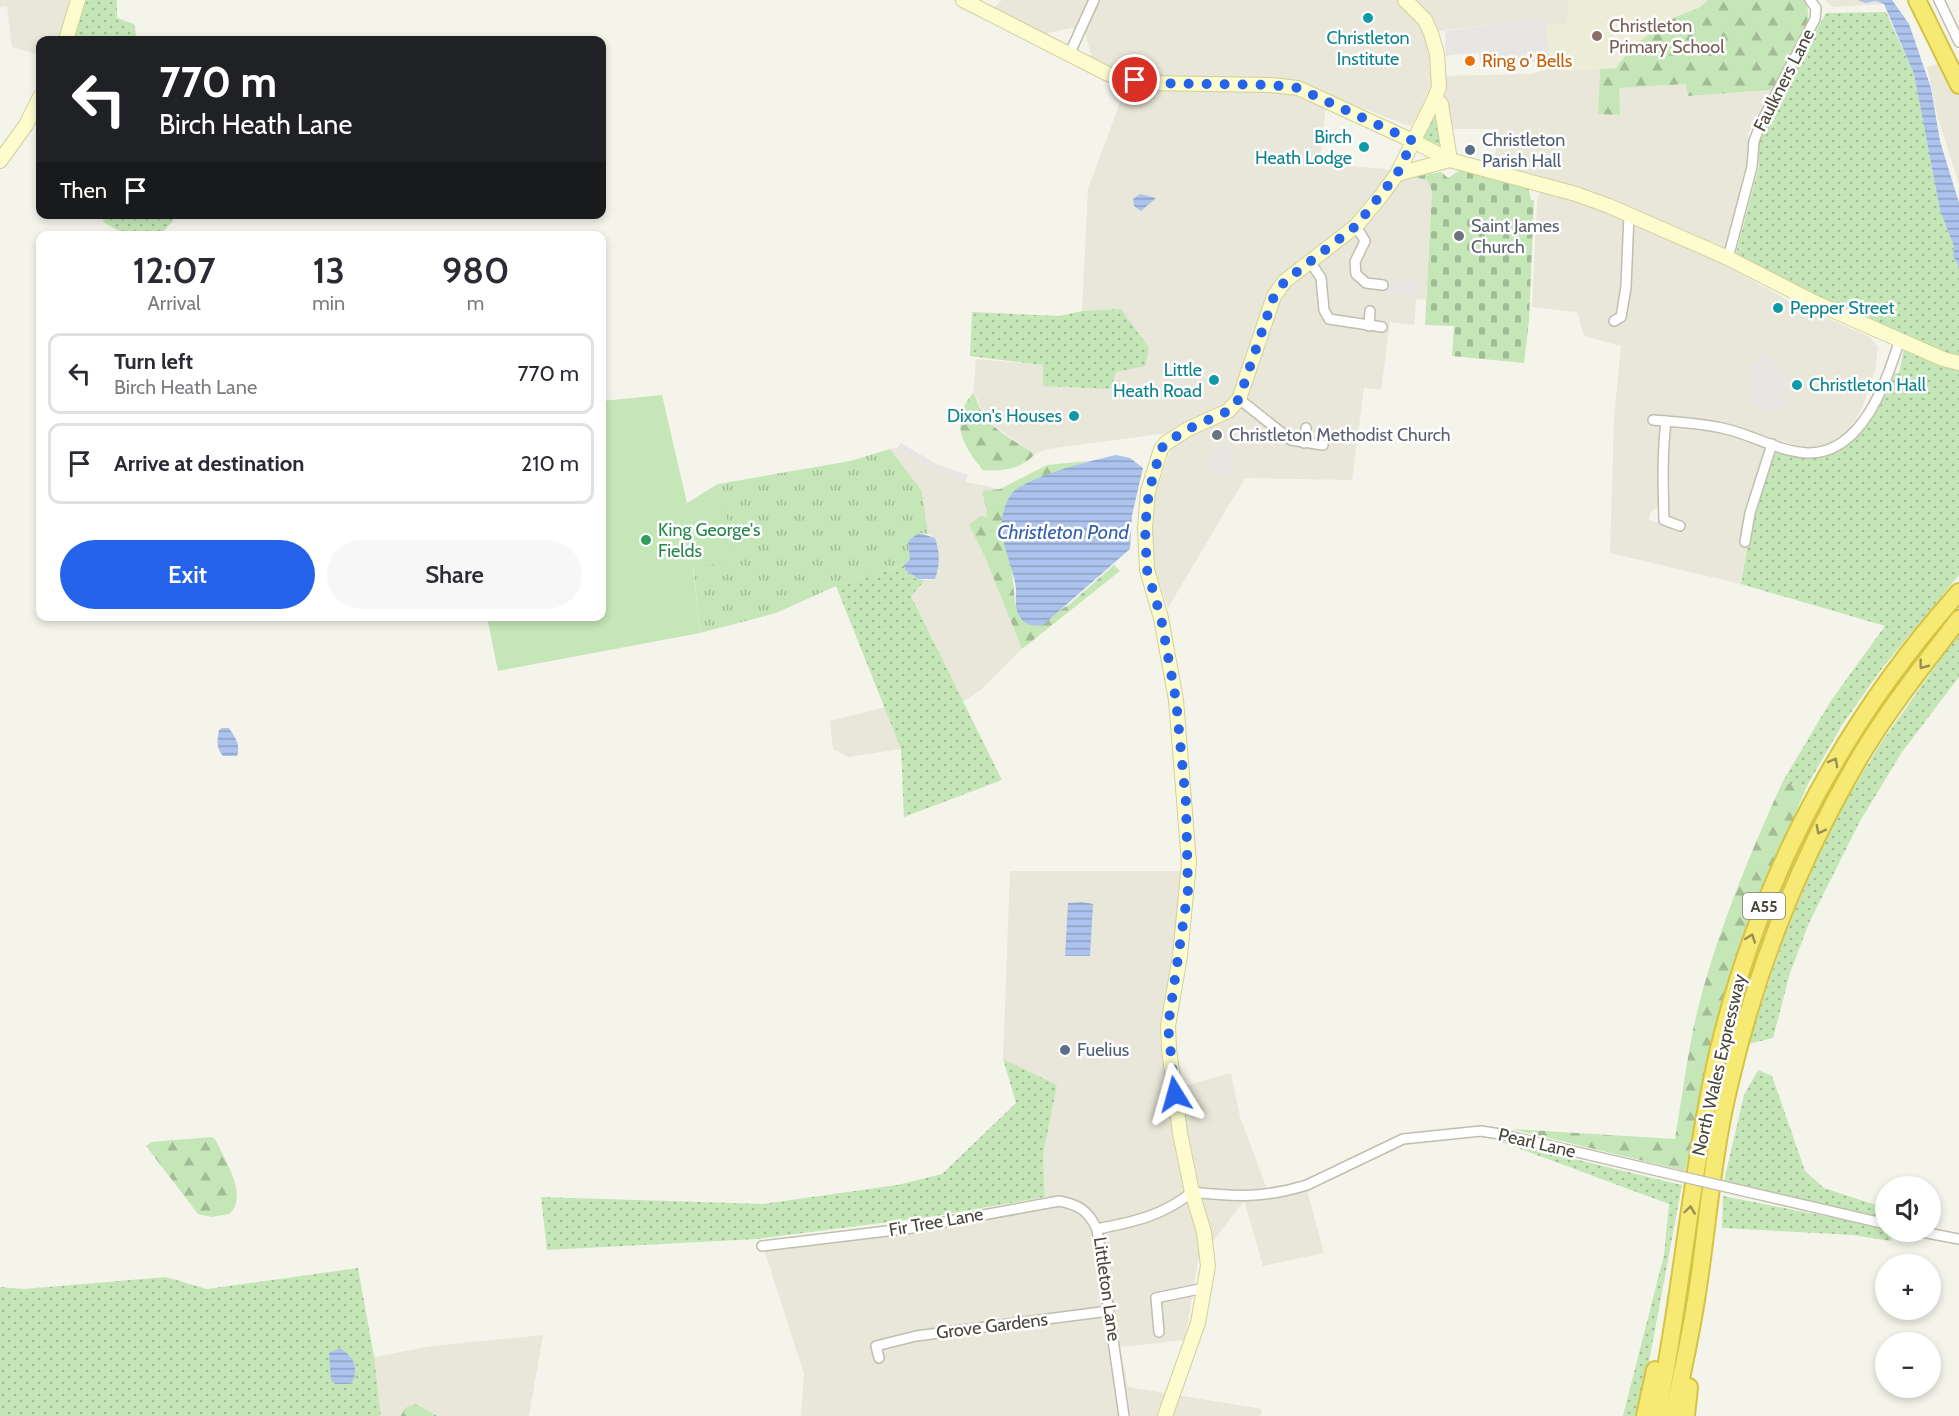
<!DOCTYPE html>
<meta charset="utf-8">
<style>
body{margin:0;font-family:Cabin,sans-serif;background:#f7f7f7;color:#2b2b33;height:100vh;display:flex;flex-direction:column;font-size:22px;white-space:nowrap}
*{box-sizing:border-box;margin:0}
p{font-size:20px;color:#7c7c81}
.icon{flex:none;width:33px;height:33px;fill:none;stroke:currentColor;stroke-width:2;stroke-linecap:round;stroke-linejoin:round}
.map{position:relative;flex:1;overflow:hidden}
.panel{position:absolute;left:36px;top:231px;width:570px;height:390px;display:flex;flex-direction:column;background:#fff;border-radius:12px;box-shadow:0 3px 9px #0003}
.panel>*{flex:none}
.banner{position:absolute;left:36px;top:36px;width:570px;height:183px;border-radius:12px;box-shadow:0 3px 9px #0003;background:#202124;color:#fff;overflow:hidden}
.buttons{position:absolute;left:1875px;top:1176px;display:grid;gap:12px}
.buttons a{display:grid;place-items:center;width:66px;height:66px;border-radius:50%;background:#fff;box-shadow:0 3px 9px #0003;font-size:30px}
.pin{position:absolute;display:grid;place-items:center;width:51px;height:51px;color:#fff;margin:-26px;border:3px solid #fff;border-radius:50%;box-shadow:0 2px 6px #0007}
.me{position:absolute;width:66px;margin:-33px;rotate:352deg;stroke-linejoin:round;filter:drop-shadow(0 0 4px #0008)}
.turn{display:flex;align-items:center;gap:21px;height:126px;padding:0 24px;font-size:27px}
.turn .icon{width:78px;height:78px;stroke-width:2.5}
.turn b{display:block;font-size:42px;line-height:51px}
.then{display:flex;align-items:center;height:57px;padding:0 24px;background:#0003;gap:12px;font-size:22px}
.eta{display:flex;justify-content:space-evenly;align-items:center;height:102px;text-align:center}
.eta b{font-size:36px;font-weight:600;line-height:42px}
.primary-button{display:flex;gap:12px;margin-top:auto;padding:12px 24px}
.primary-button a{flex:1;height:69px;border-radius:36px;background:#2563eb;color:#fff;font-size:24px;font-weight:600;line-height:69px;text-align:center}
.primary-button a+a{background:#f7f7f7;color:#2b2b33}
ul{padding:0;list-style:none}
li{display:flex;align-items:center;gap:18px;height:81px;margin:0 12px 9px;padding:0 12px;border:3px solid #e1e1e2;border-radius:12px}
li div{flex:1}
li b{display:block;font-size:22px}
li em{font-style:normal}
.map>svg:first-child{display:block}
</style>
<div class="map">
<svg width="1959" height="1416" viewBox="0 0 1959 1416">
<defs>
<pattern id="grass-dots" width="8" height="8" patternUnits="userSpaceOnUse" patternTransform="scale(1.5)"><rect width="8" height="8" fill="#c5e6b7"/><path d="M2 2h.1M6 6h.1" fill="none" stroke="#a2bc96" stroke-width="1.8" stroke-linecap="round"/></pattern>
<pattern id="forest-firs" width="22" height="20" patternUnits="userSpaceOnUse" patternTransform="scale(1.5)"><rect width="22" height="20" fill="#c5e6b7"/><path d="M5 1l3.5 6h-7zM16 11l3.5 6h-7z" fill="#a2bc96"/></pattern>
<pattern id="cemetery-stones" width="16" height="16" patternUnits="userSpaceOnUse" patternTransform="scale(1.5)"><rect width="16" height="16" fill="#c5e6b7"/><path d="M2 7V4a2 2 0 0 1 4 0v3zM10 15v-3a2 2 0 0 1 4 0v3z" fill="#a2bc96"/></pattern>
<pattern id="park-tufts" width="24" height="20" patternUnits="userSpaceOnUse" patternTransform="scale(1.5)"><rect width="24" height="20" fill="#c5e6b7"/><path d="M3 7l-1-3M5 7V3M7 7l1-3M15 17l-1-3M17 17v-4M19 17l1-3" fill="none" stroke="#a2bc96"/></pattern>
<pattern id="water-rules" width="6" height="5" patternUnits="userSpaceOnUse" patternTransform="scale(1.5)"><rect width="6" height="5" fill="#acc3ed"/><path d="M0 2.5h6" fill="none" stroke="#8ea0c1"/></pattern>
</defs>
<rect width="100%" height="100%" fill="#f5f4eb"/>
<g fill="#e8e7d9">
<polygon points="0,0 73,0 60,40 40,40 40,55 12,47 7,6 0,7"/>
<polygon points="1002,0 1569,0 1567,24 1547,25 1537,18 1440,31 1429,42 1435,74 1447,76 1531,74 1549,69 1566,71 1600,69 1598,114 1619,115 1618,88 1687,84 1688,96 1771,90 1748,133 1750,165 1728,244 1720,262 1791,302 1870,337 1878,347 1875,371 1862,408 1849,430 1831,443 1808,449 1714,420 1651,415 1651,424 1657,425 1661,432 1658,457 1662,504 1650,513 1649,520 1684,529 1685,523 1670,518 1667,514 1670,487 1666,457 1671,428 1723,433 1763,448 1765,453 1740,544 1747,545 1741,584 1610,553 1614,418 1621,346 1584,336 1577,312 1532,307 1537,200 1546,180 1493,167 1499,129 1448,129 1444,90 1428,92 1421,113 1410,126 1327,95 1320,163 1384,169 1427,180 1432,191 1426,299 1416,300 1414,325 1390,322 1381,390 1364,388 1352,480 1245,478 1168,608 1154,568 1149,532 1153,501 1172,445 1168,433 1047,449 1035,454 989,422 981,413 978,400 973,393 976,359 1043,365 1043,386 1121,309 1082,311 1088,189 1131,73 1093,61 1085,34 1071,28 1039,35 993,9"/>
<polygon points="1825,0 1857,0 1866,3 1876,1 1884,4 1833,7"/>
<polygon points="1959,58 1959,184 1937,115 1927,67"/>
<polygon points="897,448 930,469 966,482 1000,489 982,497 988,508 987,518 970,525 985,557 1022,649 982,689 963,702 911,595 925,580 935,579 935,538 928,534 922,491 890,449"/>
<polygon points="886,707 901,749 848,757 833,749 830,721"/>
<polygon points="1010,871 1184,871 1160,1039 1166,1091 1231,1073 1240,1117 1270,1197 1307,1190 1324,1253 1263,1266 1245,1203 1243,1202 1198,1261 1185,1340 1120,1347 1128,1387 1262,1409 1260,1416 801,1416 804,1374 764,1249 868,1238 1046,1205 1043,1155 1057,1085 1003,1059"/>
<polygon points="543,1335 529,1416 381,1416 374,1357 432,1346"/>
</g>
<polygon fill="#edecd6" points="1569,0 1708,0 1701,9 1678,16 1631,47 1616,68 1566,71 1549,69 1547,25 1567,24"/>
<g fill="url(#grass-dots)">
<polygon points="83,0 117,0 117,18 134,24 137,40 70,40"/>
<polygon points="1886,12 1914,74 1940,210 1954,247 1953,256 1959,267 1959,356 1937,351 1901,335 1737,258 1736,253 1759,166 1758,146 1765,123 1826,13"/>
<polygon points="1436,112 1440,148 1423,138"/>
<polygon points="105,214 171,215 173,221 159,236 126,235 103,222"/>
<polygon points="1121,309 1149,348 1145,366 1116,372 1110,389 1043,386 1043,365 970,356 972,312 1059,316 1082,311"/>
<path d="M1904,349L1959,367V575L1883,667L1842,725L1807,786L1782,783L1830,702L1885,626L1741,584L1753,513L1774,455L1779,451C1838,470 1877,424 1895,373H1899Z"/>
<polygon points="904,565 905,570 917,579 925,580 911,596 1002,780 904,817 901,749 836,586"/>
<polygon points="1959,633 1959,677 1902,752 1860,821 1809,923 1790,973 1773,1038 1748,1044 1784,937 1828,831 1879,746"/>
<polygon points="1003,1059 1057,1085 1043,1155 1045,1197 936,1216 757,1239 547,1250 541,1197 763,1204 897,1185 942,1174 1016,1103"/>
<polygon points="1758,1070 1772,1076 1805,1171 1824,1188 1885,1208 1885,1219 1724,1181 1744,1095"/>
<polygon points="1499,1141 1682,1185 1645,1383 1636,1416 1623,1416 1664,1255 1669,1204"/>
<polygon points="1723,1196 1885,1228 1886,1232 1890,1232 1891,1241 1853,1235 1722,1228"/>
<polygon points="358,1268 374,1357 381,1416 0,1416 0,1287 24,1289 166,1277 207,1289"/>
</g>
<g fill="url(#forest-firs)">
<path d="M1708,0H1804C1820,22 1785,71 1771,90L1688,96L1686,84L1619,88L1620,115L1598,114L1600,69L1616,68C1632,45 1651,31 1676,17C1688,11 1699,11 1708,0Z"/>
<path d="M973,393C978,400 978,408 983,415C995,431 1018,443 1035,454C1021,469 1002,472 983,470C962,445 949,421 973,393Z"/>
<path d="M1088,461L1057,473L1001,530L1012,569L1015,603L1020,618L1035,626L1070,604L1114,565L1120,571L1022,649L985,557L969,525L980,516L987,517C988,507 982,501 983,491L1000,489L1047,465Z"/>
<path d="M1782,783L1807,786L1758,901L1717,1021L1685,1171L1512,1129L1675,1139C1681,1102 1686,1066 1693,1030C1712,944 1746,863 1782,783Z"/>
<path d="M211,1137L215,1139C224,1158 250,1198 229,1214L211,1217L198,1214L146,1146L151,1142Z"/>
<polygon points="415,1404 437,1416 400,1416 405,1408"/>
</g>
<polygon fill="url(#cemetery-stones)" points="1460,170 1528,187 1531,200 1534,200 1529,320 1524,363 1452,356 1454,326 1425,325 1432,191 1427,180 1413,177 1441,172 1448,178"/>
<polygon fill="url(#park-tufts)" points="890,449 922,491 928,534 919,533 910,559 904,565 836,586 776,613 700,633 687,503 718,484 850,461"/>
<polygon fill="#c5e6b7" points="662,395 687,503 718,484 738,560 693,568 700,633 498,671 487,617 602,616 602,401"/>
<g fill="#e7e6e2">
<polygon points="1537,18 1547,25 1549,61 1486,65 1486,61 1480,62 1479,53 1450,55 1446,57 1445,31"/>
<polygon points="1420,278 1418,297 1382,292 1386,279"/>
<polygon points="1762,354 1769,357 1768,361 1781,365 1780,371 1787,373 1781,397 1790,400 1787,412 1775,407 1772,414 1765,411 1752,402 1747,391 1748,387 1753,388 1754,385 1747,383 1752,363 1759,365"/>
<polygon points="901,443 938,465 968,475 966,482 930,469 897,448"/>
<polygon points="1227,446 1234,446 1231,475 1212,473 1212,452"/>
</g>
<g fill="url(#water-rules)">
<polygon points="1857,0 1892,0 1909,24 1931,88 1940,141 1959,203 1959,267 1953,256 1954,247 1940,210 1914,74 1884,4 1876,1 1866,3"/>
<polygon points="1140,194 1156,198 1141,211 1134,206 1133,199"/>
<path d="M1116,455L1130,458L1143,468L1132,515L1130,549L1043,625C1036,626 1028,626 1022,620C1014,611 1016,600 1016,589C1014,567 1000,544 1002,522C1002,513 1007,499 1013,492C1030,476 1093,460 1116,455Z"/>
<path d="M919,533L935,538C940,553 940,564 935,579H918L905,570L904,565L910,559L908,541Z"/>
<path d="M222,728H229C235,737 241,745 237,756H223C216,748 217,740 219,730Z"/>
<polygon points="1082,902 1093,904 1090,956 1065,956 1068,903"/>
<path d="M340,1348C353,1357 357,1364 354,1379L349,1384H335L331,1380L329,1353Z"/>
</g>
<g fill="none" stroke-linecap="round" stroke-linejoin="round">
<defs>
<g id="street">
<polyline points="1939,0 1959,42"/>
<polyline points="1069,55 1094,0"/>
<polyline points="1356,226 1365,241 1355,262 1356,274 1366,283 1383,285"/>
<polyline points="1728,258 1752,167 1754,141 1762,121 1815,19 1816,8 1810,0"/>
<polyline points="1311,263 1321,278 1324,310 1329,319 1382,327"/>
<polyline points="1614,321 1621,317 1626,287 1629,214"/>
<polyline points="1369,326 1370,311"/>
<polyline points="1239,399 1291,440 1323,445"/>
<path d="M1653,420C1676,422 1700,423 1722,428C1751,434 1777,451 1807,453C1862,455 1887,381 1900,339"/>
<path d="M1666,421C1662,454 1663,487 1664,520L1680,526"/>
<polyline points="1304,443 1306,428"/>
<polyline points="1745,542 1750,513 1772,444"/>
<polyline points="1748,1192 1886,1224"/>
<polyline points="1922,1232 1959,1239"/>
<path d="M762,1246L912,1228L1059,1201C1080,1205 1088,1211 1097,1229"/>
<polyline points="1159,1332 1156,1298 1204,1288"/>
<polyline points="879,1358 876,1346 916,1336 1109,1311"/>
<path d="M1124,1416L1097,1229C1133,1222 1163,1216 1192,1192C1236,1197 1265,1198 1307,1185L1403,1139L1481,1131L1500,1134L1658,1171"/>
</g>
<g id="secondary">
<polyline points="963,0 1108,74 1147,83 1271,85 1298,88 1413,141 1448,159"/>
<polyline points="66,40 78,0"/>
<polyline points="1435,98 1441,104 1450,160"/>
<polyline points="0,161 26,125 40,97"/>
<polyline points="1397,174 1450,160 1576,194 1609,206 1728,258 1816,303 1943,359 1959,363"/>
<polyline points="1165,1416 1198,1323 1208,1266 1204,1232 1192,1192 1180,1133 1169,1049 1168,1026 1180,956 1189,863 1176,700 1161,618 1147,570 1145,528 1148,491 1161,449 1166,443 1188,429 1228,411 1239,399 1274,296 1285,281 1356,226 1381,196 1397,174 1435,98 1439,87 1437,54 1431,33 1425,20 1405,0"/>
</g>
<g id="highway">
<polyline points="1917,0 1959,85"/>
<polyline points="1645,1416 1655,1370"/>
<path d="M1657,1416C1680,1305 1689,1191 1712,1080C1750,898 1835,731 1959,592"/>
<path d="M1673,1416C1682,1373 1692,1330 1698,1287C1708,1220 1713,1152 1729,1086C1756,969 1800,858 1861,755C1890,707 1925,663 1959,619"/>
<polyline points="1686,1416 1689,1387"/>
</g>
</defs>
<use href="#street" stroke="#c0beae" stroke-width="12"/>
<use href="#secondary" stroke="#d1d09d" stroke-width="16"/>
<use href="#highway" stroke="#d5c344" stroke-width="20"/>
<use href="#street" stroke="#fff" stroke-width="9"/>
<use href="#secondary" stroke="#fcfcce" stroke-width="14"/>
<use href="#highway" stroke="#f6ea75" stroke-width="16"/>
<defs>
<polyline id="street-bridge" points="1658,1171 1748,1192"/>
</defs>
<use href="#street-bridge" stroke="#c0beae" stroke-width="12" stroke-linecap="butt"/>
<use href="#street-bridge" stroke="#fff" stroke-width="9"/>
</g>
<defs><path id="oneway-chevron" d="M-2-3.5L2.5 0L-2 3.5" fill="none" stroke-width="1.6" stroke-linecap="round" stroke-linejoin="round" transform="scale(1.5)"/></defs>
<g stroke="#979054">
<use href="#oneway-chevron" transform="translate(1923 665) rotate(127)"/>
<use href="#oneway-chevron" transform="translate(1834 762) rotate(-61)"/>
<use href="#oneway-chevron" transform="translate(1820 830) rotate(117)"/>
<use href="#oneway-chevron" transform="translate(1751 938) rotate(-69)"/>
<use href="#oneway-chevron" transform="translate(1690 1210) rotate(-82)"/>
</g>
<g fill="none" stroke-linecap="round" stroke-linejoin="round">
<polyline stroke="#2563eb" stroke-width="10" stroke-dasharray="0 18" points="1135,80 1147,83 1271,85 1298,88 1413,141 1397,174 1356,226 1285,281 1274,296 1239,399 1228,411 1188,429 1166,443 1161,449 1149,491 1145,528 1147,570 1161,618 1176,700 1186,803 1188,890 1168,1026 1175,1094"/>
</g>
<g fill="#0f9aa8" stroke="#fff" stroke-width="2">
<circle cx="1368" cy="18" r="6"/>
<circle cx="1364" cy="147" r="6"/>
<circle cx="1778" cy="308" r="6"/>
<circle cx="1214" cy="380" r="6"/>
<circle cx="1797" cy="385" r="6"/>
<circle cx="1074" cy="416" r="6"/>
</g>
<circle fill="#8d6e63" stroke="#fff" stroke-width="2" cx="1597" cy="36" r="6"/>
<circle fill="#e8710a" stroke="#fff" stroke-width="2" cx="1470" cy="61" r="6"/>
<g fill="#5c6f8a" stroke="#fff" stroke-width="2">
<circle cx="1470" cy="150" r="6"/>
<circle cx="1065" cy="1050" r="6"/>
</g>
<g fill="#6b7280" stroke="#fff" stroke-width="2">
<circle cx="1459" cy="236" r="6"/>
<circle cx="1217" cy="435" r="6"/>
</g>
<circle fill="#2e9e5b" stroke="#fff" stroke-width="2" cx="646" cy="540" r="6"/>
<g text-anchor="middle" stroke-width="5" stroke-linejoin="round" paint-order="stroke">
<rect fill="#fff" stroke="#807e74" stroke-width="1.5" x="1743" y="893" width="42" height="26" rx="4.5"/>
<g font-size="16" font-weight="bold" fill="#494639">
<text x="1764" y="912">A55</text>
</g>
<g font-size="18" fill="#785e54" stroke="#fff" text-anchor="start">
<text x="1609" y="32">Christleton<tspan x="1609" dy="21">Primary School</tspan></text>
</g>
<g font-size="18" fill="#0d838f" stroke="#fff" text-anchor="end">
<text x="1368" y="44" text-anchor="middle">Christleton<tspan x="1368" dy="21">Institute</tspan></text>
<text x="1352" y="143">Birch<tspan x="1352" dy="21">Heath Lodge</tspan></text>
<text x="1790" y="314" text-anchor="start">Pepper Street</text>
<text x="1202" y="376">Little<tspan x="1202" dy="21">Heath Road</tspan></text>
<text x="1809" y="391" text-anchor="start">Christleton Hall</text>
<text x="1062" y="422">Dixon's Houses</text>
</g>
<g font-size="18" fill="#c56008" stroke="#fff" text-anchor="start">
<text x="1482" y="67">Ring o' Bells</text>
</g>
<g font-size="18" fill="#494639" stroke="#fff">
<text transform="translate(1784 80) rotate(-63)" y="6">Faulkners Lane</text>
<text transform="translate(1719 1065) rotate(-77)" y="6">North Wales Expressway</text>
<text transform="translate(1537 1143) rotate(13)" y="6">Pearl Lane</text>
<text transform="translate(936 1222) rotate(-10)" y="6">Fir Tree Lane</text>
<text transform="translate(1107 1289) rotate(82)" y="6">Littleton Lane</text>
<text transform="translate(992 1326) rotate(-7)" y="6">Grove Gardens</text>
</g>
<g font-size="18" fill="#4e5e75" stroke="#fff" text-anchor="start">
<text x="1482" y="146">Christleton<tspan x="1482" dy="21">Parish Hall</tspan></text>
<text x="1077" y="1056">Fuelius</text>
</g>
<g font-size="18" fill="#5b616d" stroke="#fff" text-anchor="start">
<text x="1471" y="232">Saint James<tspan x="1471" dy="21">Church</tspan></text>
<text x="1229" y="441">Christleton Methodist Church</text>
</g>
<g font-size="18" fill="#27864d" stroke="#fff" text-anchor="start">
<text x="658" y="536">King George's<tspan x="658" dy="21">Fields</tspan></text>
</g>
<g font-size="20" font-style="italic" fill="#3760af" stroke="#fff">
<text x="1063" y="539">Christleton Pond</text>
</g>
</g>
</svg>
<div class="buttons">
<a><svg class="icon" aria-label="sound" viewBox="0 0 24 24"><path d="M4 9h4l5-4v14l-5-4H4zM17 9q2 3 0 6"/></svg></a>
<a>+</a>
<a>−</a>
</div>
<div class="pin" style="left:1135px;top:80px;background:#d93025"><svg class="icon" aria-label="arrive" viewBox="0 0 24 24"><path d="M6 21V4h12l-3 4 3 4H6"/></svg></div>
<svg class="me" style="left:1175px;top:1094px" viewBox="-20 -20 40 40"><path d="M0-17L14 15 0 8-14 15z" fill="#2563eb" stroke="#fff" stroke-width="4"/></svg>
<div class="banner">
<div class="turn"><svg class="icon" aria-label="left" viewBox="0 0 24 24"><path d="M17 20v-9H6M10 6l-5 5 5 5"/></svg><div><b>770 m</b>Birch Heath Lane</div></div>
<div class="then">Then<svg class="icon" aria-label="arrive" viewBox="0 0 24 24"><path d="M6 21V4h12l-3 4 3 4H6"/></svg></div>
</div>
<section class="panel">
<div class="eta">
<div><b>12:07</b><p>Arrival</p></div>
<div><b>13</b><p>min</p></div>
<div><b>980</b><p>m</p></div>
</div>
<ul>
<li><svg class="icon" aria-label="left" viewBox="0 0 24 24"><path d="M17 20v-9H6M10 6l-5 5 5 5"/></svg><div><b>Turn left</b><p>Birch Heath Lane</p></div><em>770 m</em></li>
<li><svg class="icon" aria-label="arrive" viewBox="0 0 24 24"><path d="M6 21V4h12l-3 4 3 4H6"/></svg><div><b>Arrive at destination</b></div><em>210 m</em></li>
</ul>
<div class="primary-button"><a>Exit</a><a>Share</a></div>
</section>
</div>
